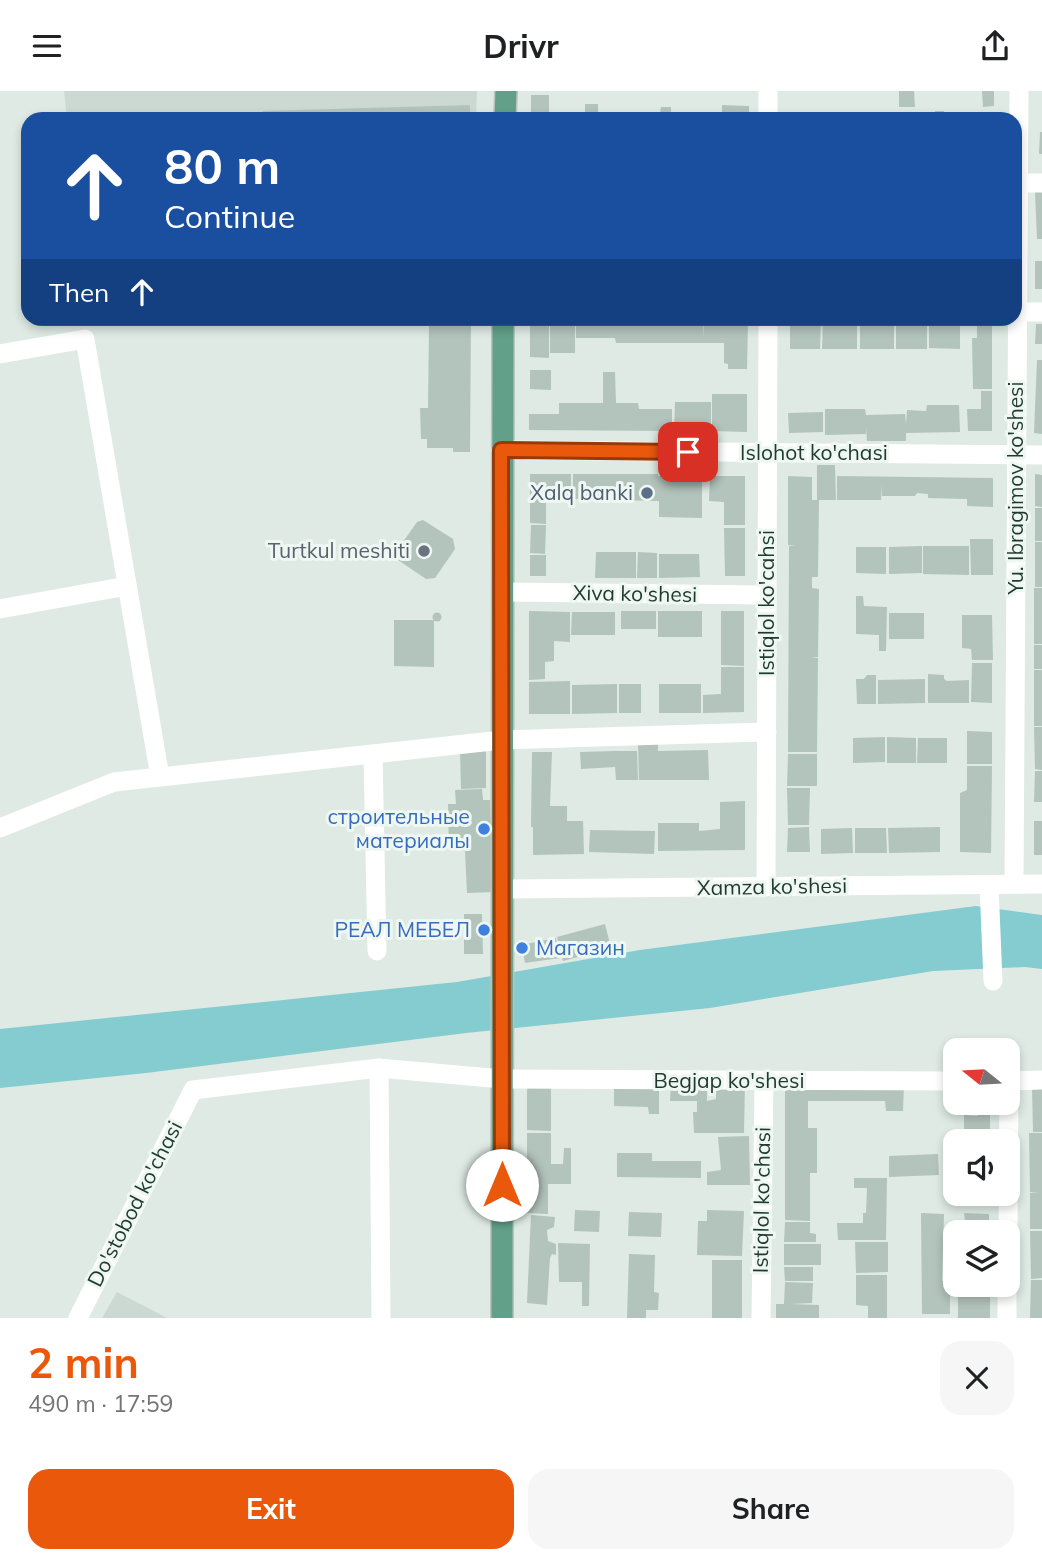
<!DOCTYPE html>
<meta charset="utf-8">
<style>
body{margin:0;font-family:Mulish,sans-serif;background:#f6f6f6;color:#202124;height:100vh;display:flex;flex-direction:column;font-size:26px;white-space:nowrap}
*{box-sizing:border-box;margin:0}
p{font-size:23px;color:#757577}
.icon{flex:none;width:38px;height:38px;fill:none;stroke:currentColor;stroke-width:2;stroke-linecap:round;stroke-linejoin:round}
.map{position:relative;height:1227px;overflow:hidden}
.drawer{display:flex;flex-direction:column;background:#fff;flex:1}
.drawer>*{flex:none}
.hud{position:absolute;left:21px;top:21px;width:1001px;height:214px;border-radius:21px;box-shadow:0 4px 10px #0003;background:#1a4fa0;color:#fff;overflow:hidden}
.needle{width:46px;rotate:288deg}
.tools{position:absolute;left:943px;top:947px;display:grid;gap:14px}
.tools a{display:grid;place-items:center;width:77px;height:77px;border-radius:14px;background:#fff;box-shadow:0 4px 10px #0003;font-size:35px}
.pin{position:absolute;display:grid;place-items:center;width:60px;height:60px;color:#fff;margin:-30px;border-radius:14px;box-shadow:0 4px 10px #0006}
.me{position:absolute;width:77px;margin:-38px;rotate:0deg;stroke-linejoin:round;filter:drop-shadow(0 0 5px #0008)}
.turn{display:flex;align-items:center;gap:24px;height:147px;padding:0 28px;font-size:32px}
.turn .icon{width:91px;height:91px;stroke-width:2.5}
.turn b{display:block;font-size:49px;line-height:60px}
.then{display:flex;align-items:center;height:66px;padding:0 28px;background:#0003;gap:14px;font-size:26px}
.round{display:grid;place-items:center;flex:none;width:74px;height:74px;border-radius:21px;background:#f6f6f6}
.head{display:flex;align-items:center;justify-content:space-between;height:119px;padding:0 28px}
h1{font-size:42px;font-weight:700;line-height:52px;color:#ea580c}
.button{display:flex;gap:14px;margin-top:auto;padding:14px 28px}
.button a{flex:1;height:80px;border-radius:21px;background:#ea580c;color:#fff;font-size:28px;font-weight:700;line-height:80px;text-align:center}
.button a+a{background:#f6f6f6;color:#202124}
header{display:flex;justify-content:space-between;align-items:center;height:91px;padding:0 28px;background:#fff;font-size:32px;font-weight:700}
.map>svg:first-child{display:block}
</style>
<header><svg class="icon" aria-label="menu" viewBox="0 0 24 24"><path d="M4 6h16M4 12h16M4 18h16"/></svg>Drivr<svg class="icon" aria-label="share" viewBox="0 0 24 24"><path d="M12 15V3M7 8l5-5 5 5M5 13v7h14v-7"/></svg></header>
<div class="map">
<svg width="1042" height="1227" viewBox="0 0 1042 1227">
<rect width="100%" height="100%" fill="#deeae3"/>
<g fill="#ccd9d2">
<polygon points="64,0 477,0 476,28 67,28"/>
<polygon points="117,1201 167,1227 102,1227"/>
</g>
<polygon fill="#84ccd0" points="976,815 1042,824 1042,878 1025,876 933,880 710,917 466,942 146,982 0,997 0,938 457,891 640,859"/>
<g fill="#b3c4bc">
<polygon points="899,0 914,0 915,16 899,16"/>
<polygon points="982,0 994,0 994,15 983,16"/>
<rect x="531" y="4" width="18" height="24"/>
<polygon points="585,13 598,13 598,28 574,28 574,24 585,24"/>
<polygon points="470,14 470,28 264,28 263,20"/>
<polygon points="722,14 749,15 749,28 722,28"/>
<polygon points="661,16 671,16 671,28 659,28"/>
<rect x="935" y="20" width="9" height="8"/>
<polygon points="230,21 230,28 105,28 105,25"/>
<polygon points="975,21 994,22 994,28 975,28"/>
<polygon points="1040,41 1042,41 1042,63 1039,63"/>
<polygon points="1035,101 1042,101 1042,148 1037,148"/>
<rect x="1035" y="170" width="7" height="28"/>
<polygon points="456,228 471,228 470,361 453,361 453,357 427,357 427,348 421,348 420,317 428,317 429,234 456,234"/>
<polygon points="530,228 549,229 549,267 530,266"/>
<rect x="550" y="229" width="25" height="33"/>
<polygon points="576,229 703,229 703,247 704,229 748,229 747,278 728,278 728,273 724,272 724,252 616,252 615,247 576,247"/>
<polygon points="790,229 821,229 820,258 790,258"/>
<polygon points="823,229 857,229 857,258 822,258"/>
<polygon points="860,229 894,230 894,258 860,258"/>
<rect x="896" y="230" width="31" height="28"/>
<polygon points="929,230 960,230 960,258 929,257"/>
<polygon points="1036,233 1042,233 1042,253 1035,253"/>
<polygon points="977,234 992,234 992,298 973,298 972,247 977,247"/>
<polygon points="1037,269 1042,269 1042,343 1034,342"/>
<polygon points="530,279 551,279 551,299 530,298"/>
<polygon points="603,281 615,281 616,312 638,312 639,318 672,318 672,340 529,339 529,323 559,323 559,312 603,312"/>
<polygon points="981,300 992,300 992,340 968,340 967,318 981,318"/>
<polygon points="712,303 747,303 747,341 712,340"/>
<polygon points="675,311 711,311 711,341 674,340"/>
<polygon points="927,314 959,314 960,341 906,342 906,350 867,350 866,335 866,343 825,344 825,318 865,318 866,324 905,323 906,333 907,319 926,320"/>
<polygon points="823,321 823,341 789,342 788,322"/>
<polygon points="817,374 835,374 836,409 819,409 818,486 812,486 812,497 819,498 818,566 811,566 818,567 817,661 788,661 789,455 796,455 788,454 788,385 812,386 812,409 817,409"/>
<polygon points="530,383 571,383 571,408 546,409 546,433 530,432"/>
<polygon points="573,383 658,383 658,385 702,386 702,427 659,426 659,410 573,408"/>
<polygon points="1035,383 1042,384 1042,416 1035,415"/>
<polygon points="710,385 745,385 745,434 724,434 724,411 709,410"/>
<polygon points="837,385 993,387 993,416 967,415 967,408 928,407 928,403 917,402 915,405 882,405 882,393 881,409 837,409"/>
<rect x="1035" y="417" width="7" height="33"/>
<polygon points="423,429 453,448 455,458 435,487 426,488 398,469 396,461 417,431"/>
<polygon points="531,434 546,434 545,463 530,462"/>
<polygon points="724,437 745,437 745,485 725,485"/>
<polygon points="970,448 993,448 993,484 971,484"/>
<rect x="1035" y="451" width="7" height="45"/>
<polygon points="922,455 922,482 889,483 889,456"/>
<polygon points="923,455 969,455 969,484 923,483"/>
<polygon points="856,456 886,456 886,483 856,482"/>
<polygon points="596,461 636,461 636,487 595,487"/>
<polygon points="638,461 657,462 657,487 637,487"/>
<polygon points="659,463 699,463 700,486 659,487"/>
<rect x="530" y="464" width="16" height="21"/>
<rect x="1034" y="497" width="8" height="56"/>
<polygon points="856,505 863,505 864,515 887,516 886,560 879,560 879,544 856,543"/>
<polygon points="529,520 570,521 570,551 554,550 554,570 545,571 545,588 529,589"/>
<rect x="621" y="520" width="35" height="18"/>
<rect x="658" y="520" width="44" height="26"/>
<polygon points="721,520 744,520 744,575 721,574"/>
<polygon points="572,521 615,521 615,544 571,544"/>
<circle cx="437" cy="526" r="4.5"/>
<rect x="889" y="522" width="35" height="26"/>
<polygon points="962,524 992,524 993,569 972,569 971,558 962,557"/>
<polygon points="394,529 434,529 434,576 394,575"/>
<rect x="1034" y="554" width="8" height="24"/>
<polygon points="972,572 992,572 992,612 971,611"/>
<polygon points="721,576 744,576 744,621 703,622 703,604 721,603"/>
<rect x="1034" y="579" width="8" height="56"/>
<polygon points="928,583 944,584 944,588 947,590 969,589 969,612 928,612"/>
<polygon points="867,584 876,584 876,613 857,613 856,588 864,588"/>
<polygon points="925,588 925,612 878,613 878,589"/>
<polygon points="570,590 570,623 529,623 529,591"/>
<polygon points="617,593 617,622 572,623 572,594"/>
<rect x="619" y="593" width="22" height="29"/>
<rect x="659" y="593" width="42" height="29"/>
<polygon points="1034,636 1042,636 1042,679 1035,678"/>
<polygon points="967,640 992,641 992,673 967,673"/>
<polygon points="885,646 885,671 853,672 853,647"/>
<polygon points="887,646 916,647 916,672 887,672"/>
<polygon points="918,647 947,647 947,672 917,672"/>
<polygon points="638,652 658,652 658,660 708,659 709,689 639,689"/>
<polygon points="486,657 486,697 461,698 460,658"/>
<polygon points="615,660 637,660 638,689 616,689 615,676 581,678 580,661"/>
<polygon points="532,661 552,661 550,715 567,715 567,730 583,730 584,763 533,764 533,736 531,736"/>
<polygon points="788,663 817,663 817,695 787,695"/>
<polygon points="967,675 992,675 991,762 960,761 960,702 967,699"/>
<polygon points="1035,680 1042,680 1042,711 1034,711"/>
<polygon points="787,697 810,697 809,734 788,734"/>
<polygon points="482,698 483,709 490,709 493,801 467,802 465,760 449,760 448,713 456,713 455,699"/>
<polygon points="745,710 745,759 658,760 658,732 699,732 699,740 720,738 720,711"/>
<rect x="1034" y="730" width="8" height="34"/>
<polygon points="809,736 810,761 787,761 788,737"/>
<polygon points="940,736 940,761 889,762 888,737"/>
<polygon points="852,737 853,762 821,763 821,738"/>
<polygon points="855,737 886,737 887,762 855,762"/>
<polygon points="590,739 655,740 654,763 589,761"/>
<polygon points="464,823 482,823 483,863 464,863"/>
<polygon points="605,833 611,857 563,870 557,846"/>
<polygon points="556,847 560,867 525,872 523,861 526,853"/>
<polygon points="527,990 551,991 551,1040 527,1039"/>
<polygon points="671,990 707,991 707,1010 716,1008 716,991 745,991 744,1042 694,1042 693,1021 697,1021 697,1010 670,1010"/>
<polygon points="785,992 904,992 903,1020 886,1020 885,1010 808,1010 808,1037 817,1037 817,1082 810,1082 810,1130 785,1129"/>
<polygon points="614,993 659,993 659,1023 649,1023 648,1016 614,1015"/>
<polygon points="1032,996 1042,996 1042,1041 1033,1041"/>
<polygon points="977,1012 990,1012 990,1050 964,1050 964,1024 978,1025"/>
<polygon points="527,1042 551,1042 551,1073 563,1073 564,1057 571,1057 571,1093 548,1093 548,1123 527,1122"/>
<polygon points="1029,1042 1042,1042 1042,1138 1030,1138 1030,1102 1038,1101 1030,1101"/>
<polygon points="749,1045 750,1094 707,1094 707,1081 721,1079 718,1046"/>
<polygon points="617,1062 652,1062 652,1070 701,1070 701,1087 617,1086"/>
<polygon points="938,1063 939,1084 889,1086 889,1065"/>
<polygon points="854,1087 887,1087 886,1149 838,1149 837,1132 863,1132 863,1122 866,1122 867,1097 854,1097"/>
<polygon points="575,1119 600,1120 599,1141 574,1140"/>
<polygon points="707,1119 744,1120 742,1165 697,1164 698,1130 707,1130"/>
<polygon points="629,1121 662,1122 661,1146 628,1145"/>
<polygon points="921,1122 944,1123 942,1190 950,1190 950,1223 922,1223"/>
<polygon points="964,1122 989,1123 989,1141 968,1141 968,1131 965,1130"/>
<polygon points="531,1124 555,1126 554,1136 547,1139 548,1150 556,1153 556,1164 552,1163 550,1167 547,1214 527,1212"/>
<polygon points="785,1131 810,1131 810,1142 816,1143 816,1151 784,1151"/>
<polygon points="1030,1140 1042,1140 1042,1187 1031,1188"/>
<polygon points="855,1151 888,1151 888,1181 856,1182"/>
<polygon points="558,1152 590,1153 589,1215 582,1215 582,1191 559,1191"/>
<rect x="784" y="1153" width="37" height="21"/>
<polygon points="629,1163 655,1164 654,1201 659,1202 658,1219 646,1219 646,1227 627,1227"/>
<rect x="712" y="1169" width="30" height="58"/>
<polygon points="784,1176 813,1176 813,1190 785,1190"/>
<polygon points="856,1184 887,1184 887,1227 868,1227 868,1215 856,1214"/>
<polygon points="1031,1189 1042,1189 1042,1227 1030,1227"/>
<polygon points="785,1191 813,1192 812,1212 790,1213 819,1214 819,1227 776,1227 776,1213 784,1213"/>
<rect x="958" y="1194" width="32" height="33"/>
</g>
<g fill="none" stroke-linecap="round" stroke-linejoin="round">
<defs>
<g id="major">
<polyline points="505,28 506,0"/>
<polyline points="502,1227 503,228"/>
</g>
</defs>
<use href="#major" stroke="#bcc4c1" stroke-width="24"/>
<g stroke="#fff" stroke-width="19">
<polyline points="768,28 768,0"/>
<polyline points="1015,92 1042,92"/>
<polyline points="1015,221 1042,221"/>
<polyline points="0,263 85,248 160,686"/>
<polyline points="501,359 1042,364"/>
<polyline points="502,501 767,504"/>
<polyline points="0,518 127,495"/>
<polyline points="373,663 377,860"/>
<polyline points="0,737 114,691 502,649 767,641"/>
<polyline points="1014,793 1019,0"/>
<polyline points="989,794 993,890"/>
<polyline points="766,796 768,228"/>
<polyline points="503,798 1042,793"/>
<polyline points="379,977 381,1227"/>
<polyline points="1008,990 1042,989"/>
<polyline points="1008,1141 1009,990"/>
<polyline points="78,1227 193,999 379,977 502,988 956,990"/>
<polyline points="761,1227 764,990"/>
<polyline points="1007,1227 1007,1194"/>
</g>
<use href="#major" stroke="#62a08a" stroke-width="21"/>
</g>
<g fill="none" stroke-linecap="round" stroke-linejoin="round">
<defs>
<polyline id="route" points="502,1094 501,359 688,361"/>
</defs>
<use href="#route" stroke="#983908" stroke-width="18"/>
<use href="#route" stroke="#ea580c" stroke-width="12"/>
</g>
<circle fill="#5c6f8a" stroke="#eef7f1" stroke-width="2.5" cx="647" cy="402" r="7"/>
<circle fill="#6b7280" stroke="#eef7f1" stroke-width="2.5" cx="424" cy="460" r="7"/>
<g fill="#3f7fe0" stroke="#eef7f1" stroke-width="2.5">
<circle cx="484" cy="738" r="7"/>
<circle cx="484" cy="839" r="7"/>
<circle cx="522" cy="857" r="7"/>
</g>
<g text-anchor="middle" stroke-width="6" stroke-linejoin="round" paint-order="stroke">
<g font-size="21" fill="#1f3930" stroke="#eef7f1">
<text x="814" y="369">Islohot ko'chasi</text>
<text transform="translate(1016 397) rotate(-90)" y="7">Yu. Ibragimov ko'shesi</text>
<text transform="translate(635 503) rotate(1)" y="7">Xiva ko'shesi</text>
<text transform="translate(767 512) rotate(-90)" y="7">Istiqlol ko'cahsi</text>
<text transform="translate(772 796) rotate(-1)" y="7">Xamza ko'shesi</text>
<text x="729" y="997">Begjap ko'shesi</text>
<text transform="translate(762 1109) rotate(-89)" y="7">Istiqlol ko'chasi</text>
<text transform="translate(135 1113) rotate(-63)" y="7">Do'stobod ko'chasi</text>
</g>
<g font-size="21" fill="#4e5e75" stroke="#eef7f1" text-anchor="end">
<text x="633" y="409">Xalq banki</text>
</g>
<g font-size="21" fill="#5b616d" stroke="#eef7f1" text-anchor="end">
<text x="410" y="467">Turtkul meshiti</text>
</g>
<g font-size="21" fill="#366cbe" stroke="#eef7f1" text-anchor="end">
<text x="470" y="733">строительные<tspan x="470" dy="24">материалы</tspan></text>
<text x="470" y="846">РЕАЛ МЕБЕЛ</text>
<text x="536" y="864" text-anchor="start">Магазин</text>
</g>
</g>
</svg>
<div class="tools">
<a><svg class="needle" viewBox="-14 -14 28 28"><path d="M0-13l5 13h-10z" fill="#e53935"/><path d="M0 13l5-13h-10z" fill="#757577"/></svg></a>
<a><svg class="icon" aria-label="sound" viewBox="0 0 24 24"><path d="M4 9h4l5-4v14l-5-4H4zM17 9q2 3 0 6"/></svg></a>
<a><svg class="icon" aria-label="layers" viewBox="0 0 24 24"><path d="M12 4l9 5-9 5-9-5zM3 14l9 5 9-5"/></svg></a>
</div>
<div class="pin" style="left:688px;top:361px;background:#d93025"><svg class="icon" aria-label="arrive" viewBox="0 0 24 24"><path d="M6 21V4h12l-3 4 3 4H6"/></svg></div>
<svg class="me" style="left:502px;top:1094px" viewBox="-20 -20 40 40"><circle r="19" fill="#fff"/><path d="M0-13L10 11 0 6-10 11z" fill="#ea580c"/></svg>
<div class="hud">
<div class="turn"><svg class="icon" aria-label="ahead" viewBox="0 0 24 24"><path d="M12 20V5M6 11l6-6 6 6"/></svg><div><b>80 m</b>Continue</div></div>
<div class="then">Then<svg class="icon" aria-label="ahead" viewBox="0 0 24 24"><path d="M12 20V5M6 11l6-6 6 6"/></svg></div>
</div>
</div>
<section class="drawer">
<div class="head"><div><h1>2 min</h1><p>490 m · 17:59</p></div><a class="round"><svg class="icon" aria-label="close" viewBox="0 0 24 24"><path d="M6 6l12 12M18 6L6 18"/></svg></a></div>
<div class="button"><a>Exit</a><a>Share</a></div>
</section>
